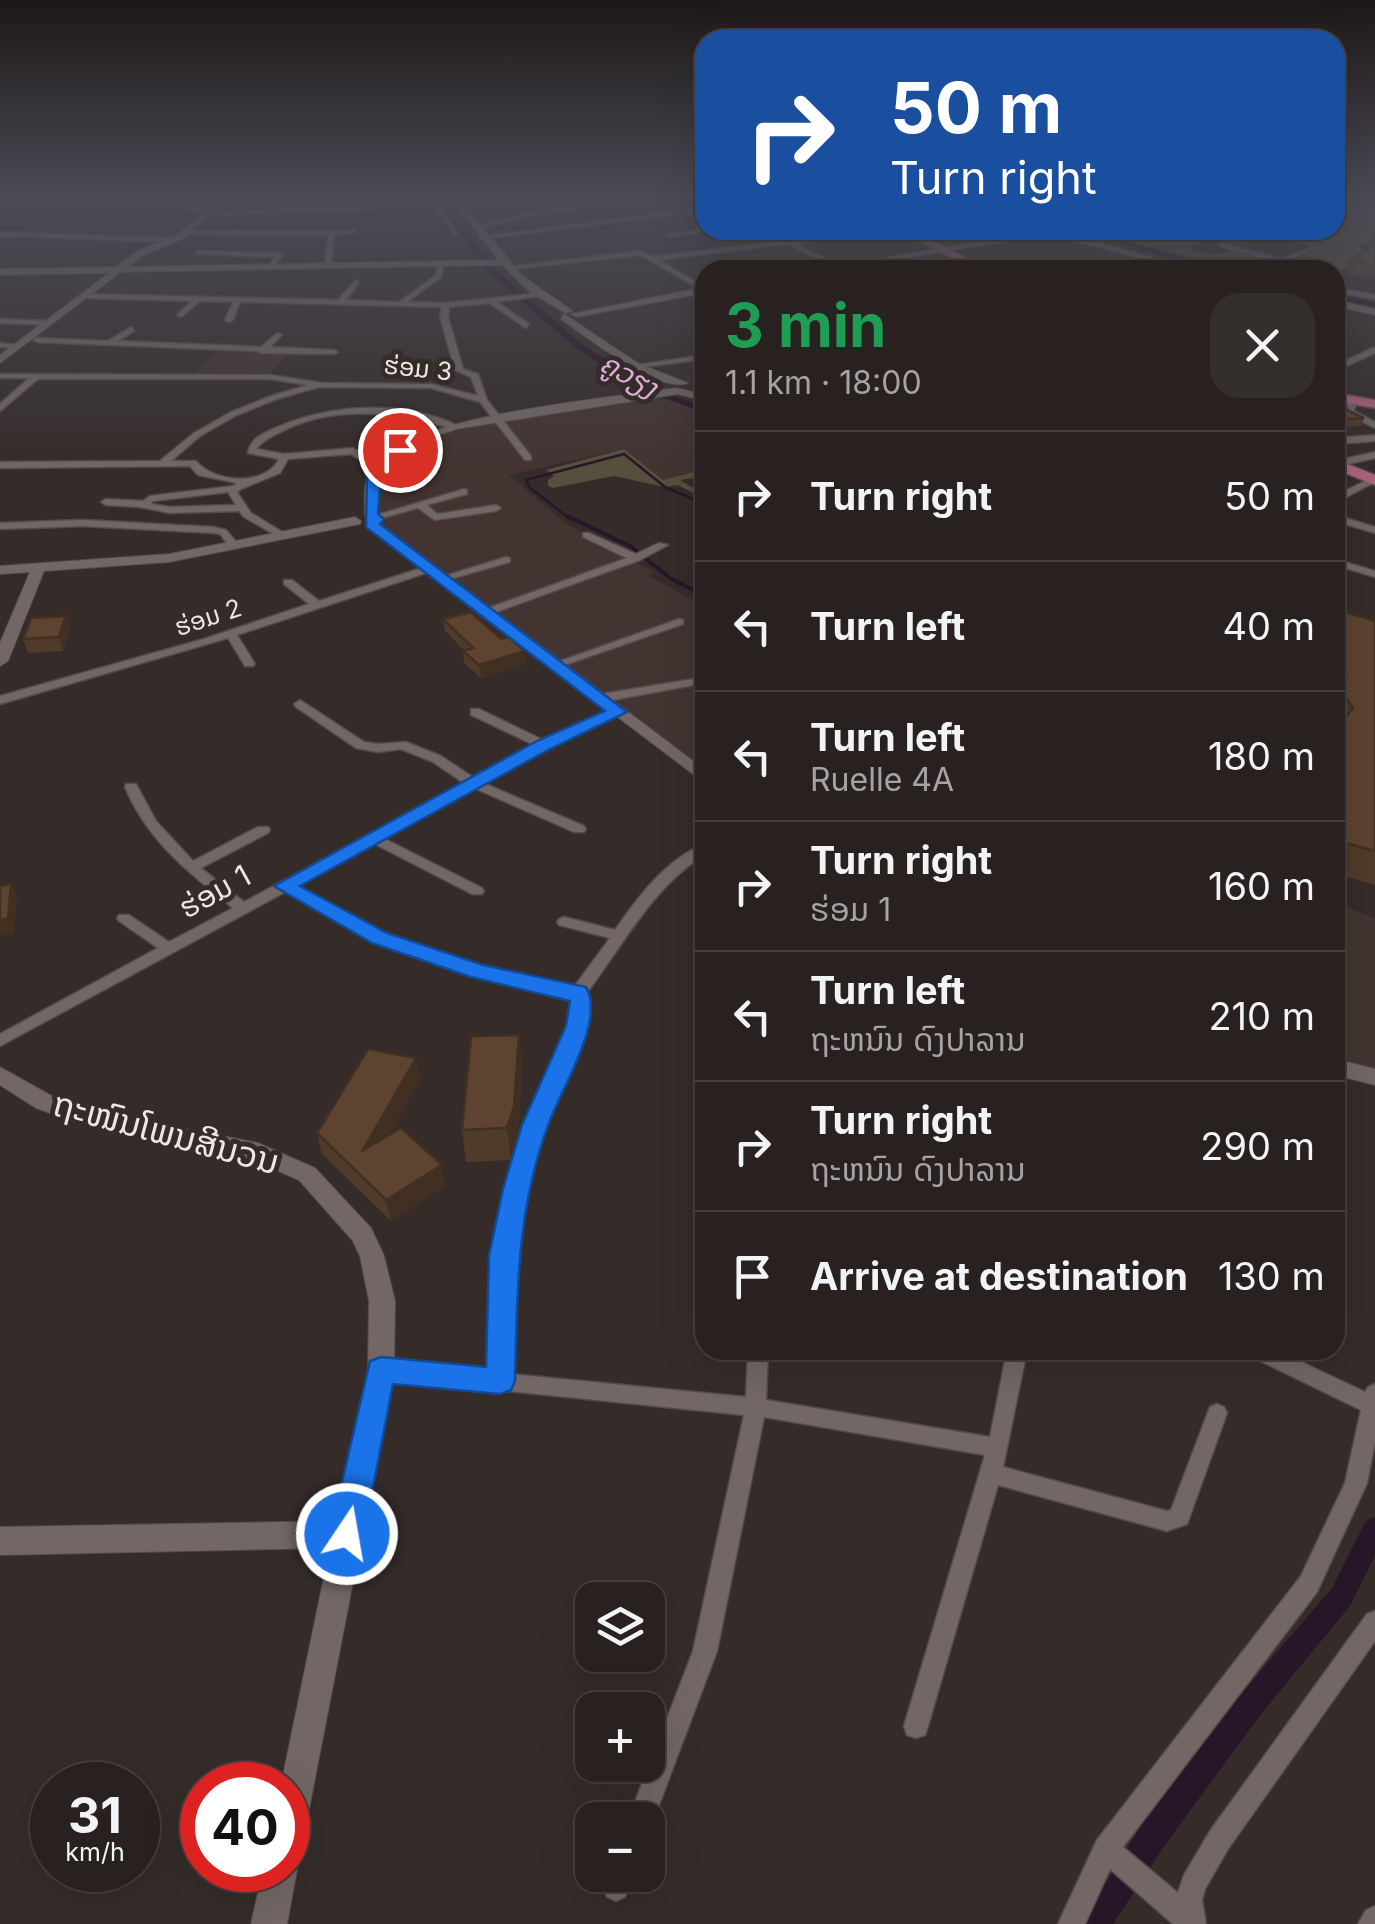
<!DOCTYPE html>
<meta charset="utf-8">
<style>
body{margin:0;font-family:Inter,"Noto Sans Lao",sans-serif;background:#342e2d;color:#f1f3f6;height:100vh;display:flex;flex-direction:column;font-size:38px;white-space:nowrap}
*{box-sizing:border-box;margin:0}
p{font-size:32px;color:#a5a3a5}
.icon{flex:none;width:55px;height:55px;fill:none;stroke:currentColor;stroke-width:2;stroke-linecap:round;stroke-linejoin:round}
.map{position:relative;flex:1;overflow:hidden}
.drawer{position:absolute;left:695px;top:260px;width:650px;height:1100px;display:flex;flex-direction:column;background:#282120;border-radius:30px;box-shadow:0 10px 40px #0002,0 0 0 2px #443e3e}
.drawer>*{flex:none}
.banner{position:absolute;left:695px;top:30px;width:650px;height:210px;border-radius:30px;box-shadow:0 10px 40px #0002,0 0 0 2px #443e3e;background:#1a4fa0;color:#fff;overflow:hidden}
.fabs{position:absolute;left:575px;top:1582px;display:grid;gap:20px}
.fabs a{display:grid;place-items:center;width:90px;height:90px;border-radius:20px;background:#282120;box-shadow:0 10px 40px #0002,0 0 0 2px #443e3e;font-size:50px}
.speed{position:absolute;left:30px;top:1762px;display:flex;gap:20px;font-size:50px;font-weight:700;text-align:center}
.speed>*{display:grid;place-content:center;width:130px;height:130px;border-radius:50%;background:#282120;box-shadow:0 10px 40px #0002,0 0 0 2px #443e3e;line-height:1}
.speed small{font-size:25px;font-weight:400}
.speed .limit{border:15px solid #d22;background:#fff;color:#111}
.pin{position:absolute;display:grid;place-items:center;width:85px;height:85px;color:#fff;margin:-42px;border:5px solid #fff;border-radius:50%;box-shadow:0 2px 10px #0007}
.me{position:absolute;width:110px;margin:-55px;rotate:12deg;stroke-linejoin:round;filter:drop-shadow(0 0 8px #0008)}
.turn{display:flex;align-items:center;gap:35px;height:210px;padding:0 30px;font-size:45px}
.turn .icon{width:130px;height:130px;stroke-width:2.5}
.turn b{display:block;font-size:70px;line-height:85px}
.round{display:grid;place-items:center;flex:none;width:105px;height:105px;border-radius:30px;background:#342e2d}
.summary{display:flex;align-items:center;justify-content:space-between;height:170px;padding:0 30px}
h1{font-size:60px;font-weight:700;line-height:75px;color:#1e9e55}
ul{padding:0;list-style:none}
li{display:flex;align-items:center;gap:30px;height:130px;padding:0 30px;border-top:2px solid #443e3e}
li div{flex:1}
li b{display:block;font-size:38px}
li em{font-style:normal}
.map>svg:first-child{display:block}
</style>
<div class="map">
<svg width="1375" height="1924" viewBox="0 0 1375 1924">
<rect width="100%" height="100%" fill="#352c2a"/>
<g fill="#433431">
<polygon points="787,243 828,265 778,270 736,249"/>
<polygon points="217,350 290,353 267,375 195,374"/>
<polygon points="654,397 677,402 705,415 705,469 663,480 624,449 509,475 564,522 653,572 648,576 705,606 705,781 396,544 375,518 372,479 389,456 454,426"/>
<polygon points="1335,903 1375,918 1375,1073 1335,1068"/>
</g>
<g fill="#574f3d">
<polygon points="1335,203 1375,211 1375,235 1371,236 1375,239 1359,246 1366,254 1335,273 1286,270 1285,265 1318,248 1279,237 1196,241 1199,243 1189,248 1210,255 1237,250 1275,261 1269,270 1237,270 1090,231 1335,230"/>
<polygon points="624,449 663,480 705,469 705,476 680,480 697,490 705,488 701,493 705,499 678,485 665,487 614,476 553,488 548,486 548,480 554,476 546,470"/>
</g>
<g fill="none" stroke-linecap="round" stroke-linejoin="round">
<polyline stroke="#291528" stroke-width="2.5" points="570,519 529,487 526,480 624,454 665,487 705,504"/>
<polyline stroke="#291528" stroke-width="4" points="567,516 630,546 670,578 705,596"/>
<g fill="#291528" fill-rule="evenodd">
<polygon points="435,198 442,198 493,267 583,345 645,385 705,407 705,413 639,389 577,349 487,271"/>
<polygon points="1082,230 1089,230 1227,270 1214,270 1082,233"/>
<polygon points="1335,295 1375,303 1375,307 1335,299"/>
<polygon points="1375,1517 1375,1556 1350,1606 1261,1714 1165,1845 1113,1924 1080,1924 1143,1823 1241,1694 1332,1588 1366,1521"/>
</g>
<defs>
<g id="minor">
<polygon points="43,198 75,198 215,209 212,211"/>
<polygon points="466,198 485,198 460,202 462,204 440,206 457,233 454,235 434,207 208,215 205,213 432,203 430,201 433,199 437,203 455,202 455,200"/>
<polygon points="630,198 646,198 526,217 476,229 473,227 526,213"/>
<polygon points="705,207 705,211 482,239 479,237"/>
<polygon points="705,229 712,230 669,237 666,235"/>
<polygon points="764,230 772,230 790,240 883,230 795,243 838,266 836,269 788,244 658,260 705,287 705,292 640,255 510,269 507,267 641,251 652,257 782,241"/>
<polygon points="185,231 354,230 357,232 334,235 331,266 328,268 325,266 328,236 183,234"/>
<polygon points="0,232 172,238 175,240 172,242 0,236"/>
<polygon points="1221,243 1281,259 1312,247 1317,248 1277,265 1274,263 1275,261 1219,246"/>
<polygon points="198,251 279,253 282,255 271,270 268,268 275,257 196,254"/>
<polygon points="1142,256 1147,257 1116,268 1111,267"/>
<path d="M441,262L444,264L441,277L407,302L446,303L542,293L545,295L497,302L529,324L526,328L489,303L449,307L448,317L463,369L478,374L487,400L531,456V460H525L480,402L431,388L319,387L277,399L237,415L200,436L171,461H196C214,483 265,487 279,459L248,453C250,439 262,434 275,428C329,404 404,399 458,426L454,429C398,414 344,404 289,428C277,434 265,438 256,449L284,454L353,448L363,454L389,460L385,463L357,458L351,454L288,459L280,473L241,489L237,492L251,513L284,533L286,535L281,538L244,517L239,511L170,513L140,507L106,505L101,502L106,499L143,501L150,496L233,486L237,483L198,475L190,466L0,468V462L160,461L194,433L231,412L271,396L308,385L270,379H38L0,411V404L29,378H0V374L270,375L323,383L431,384L478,396L471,377L455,370L440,317L442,307L240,302L233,320L229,322L225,320L233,302L200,301L181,317L177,315L192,301L83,298L80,296L83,294L338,300L356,280L359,282L346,300L399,302L436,275L438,264ZM228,492L236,505L170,507L151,504L153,501Z"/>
<polygon points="1335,288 1375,295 1375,299 1335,292"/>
<polygon points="0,319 49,321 53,323 49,325 0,323"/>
<polygon points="131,327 134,331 118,341 261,347 278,333 282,335 270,347 334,350 338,352 334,354 261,353 257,351 37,342 33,340 37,338 108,341"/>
<polygon points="0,343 22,346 18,348 0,347"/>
<polygon points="1372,348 1375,348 1375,353 1335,371 1335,366"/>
<polygon points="705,355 705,359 635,368 631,366"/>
<polygon points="1339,396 1345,396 1356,404 1354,411 1375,422 1375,428 1346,414 1348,407 1339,400"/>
<polygon points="1375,435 1375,441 1335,444 1335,438"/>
<polygon points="1375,452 1375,458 1335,467 1335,461"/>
<polygon points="1375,476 1375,482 1335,503 1335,496"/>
<polygon points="464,489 467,490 467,494 427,505 437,514 496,505 501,508 496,511 435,520 418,508 375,520 370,517"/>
<polygon points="1335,515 1375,527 1375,533 1335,521"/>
<polygon points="83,520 214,527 226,530 239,545 230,547 220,534 214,533 83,526 0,529 0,523"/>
<polygon points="583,533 589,533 636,554 659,543 668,545 640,560 488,615 480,615 480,611 627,558 583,537"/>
<polygon points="506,557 510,558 510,562 440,582 435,579"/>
<polygon points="1335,559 1375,571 1375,577 1335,565"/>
<polygon points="428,566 433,569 432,571 237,635 255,664 253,666 245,666 228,638 0,704 0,696 204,639 309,604 284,584 284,580 292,580 319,601"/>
<polygon points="679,619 683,620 683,624 559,667 551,667 549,665"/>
<polygon points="705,677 705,683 602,702 596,698 602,694"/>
<path d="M300,700L364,742L378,744L406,742L441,756L474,778L534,745L471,715V709H479L543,740L614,709H622L624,712L547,748L483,783L584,826L586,829L584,832H574L474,788L383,838L482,888L484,891L482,894H472L373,843L295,886L384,935L482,968L574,987L610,938L559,925L557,922L559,919L564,917L615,930C639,896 666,859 705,844V854C651,889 624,944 586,994C593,1036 563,1079 547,1116C538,1137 532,1160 527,1183C512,1245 512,1310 510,1374L746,1397L748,1350H768L766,1400L990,1437L1007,1350H1027L1003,1467L1167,1511L1171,1510L1210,1407L1217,1404L1224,1407L1227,1413L1187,1524L1167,1531L998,1485L928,1726L925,1735L916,1738L907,1735L904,1726L985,1455L764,1417L717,1651L650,1829L648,1830V1820H628L693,1651L744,1415L381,1378L374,1376L371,1370L374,1364L381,1362L490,1372C494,1286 495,1193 532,1113C547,1078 577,1036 571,997L474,975L374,941L285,892L0,1046V1034L158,948L119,921L117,918L119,915H129L169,942L233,908C189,873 147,840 125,787L126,784H136L156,821L193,861L258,827H268L270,830L268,833L201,868L244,902L464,783L433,762L401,749L378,752L356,748L296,707L294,704Z"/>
<polygon points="1247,1350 1276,1350 1365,1392 1368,1387 1375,1384 1375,1442 1367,1483 1317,1592 1123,1847 1178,1893 1184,1875 1210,1831 1367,1614 1375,1611 1375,1641 1228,1849 1205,1889 1202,1900 1206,1924 1173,1924 1110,1869 1085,1924 1058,1924 1097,1840 1301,1576 1345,1483 1361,1410 1250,1356"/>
<polygon points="607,1875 633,1875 625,1897 616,1901 607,1897 603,1888"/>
<polygon points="1375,1906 1375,1924 1358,1924 1366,1910"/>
</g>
<g id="tertiary">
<polygon points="220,198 229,198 183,239 142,256 128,267 498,260 451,198 459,198 522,276 573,311 565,313 531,293 502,265 121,272 0,363 0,355 109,273 0,275 0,269 116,267 136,252 177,235"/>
<polygon points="1335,199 1375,207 1375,211 1335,203"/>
<polygon points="1046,230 1065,230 1061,232 1197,270 1183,270 1049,234 835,270 815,270"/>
<polygon points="705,287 705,293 576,317 571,314"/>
<polygon points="1335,300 1375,309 1375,315 1335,306"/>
<path d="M564,314L639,364L688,383C661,395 585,336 561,319Z"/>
<path d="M676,388L705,395V401L678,394L456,429C433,438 389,449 380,475C375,487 377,503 377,516L371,520L365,516C365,498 362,479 374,464C412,415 610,398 676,388Z"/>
<polygon points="355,517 361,521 360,524 169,562 44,571 8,661 0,666 0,643 30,572 0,574 0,566 169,554"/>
<polygon points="366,521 376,521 705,770 705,783 366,527"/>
<polygon points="1335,1059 1375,1069 1375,1085 1335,1075"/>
<polygon points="0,1067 52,1096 87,1110 258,1143 315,1168 371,1228 384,1256 395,1301 394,1370 305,1830 300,1842 288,1847 288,1785 281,1785 330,1548 0,1555 0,1527 336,1521 368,1370 369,1301 360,1256 353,1241 299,1180 253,1160 83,1125 36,1108 0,1085"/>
<polygon points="288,1856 292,1858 297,1870 287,1924 251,1924 263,1870 288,1870"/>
</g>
<g id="primary">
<polygon points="898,230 911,230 989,270 974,270"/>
<polygon points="1335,393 1375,400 1375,408 1335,401"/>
<polygon points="1335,459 1375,475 1375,485 1335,469"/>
</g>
</defs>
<use href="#minor" stroke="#534b4a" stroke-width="3"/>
<use href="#tertiary" stroke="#534b4a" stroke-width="2"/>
<use href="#primary" stroke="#534b4a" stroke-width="3"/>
<use href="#minor" fill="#726765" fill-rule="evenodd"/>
<use href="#tertiary" fill="#726765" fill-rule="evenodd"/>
<use href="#primary" fill="#ac637b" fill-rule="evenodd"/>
</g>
<g fill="#503a29">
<polygon points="1375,245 1375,279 1345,274 1348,261"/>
<polygon points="1335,403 1364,418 1361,426 1344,427 1335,420"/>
<polygon points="1335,609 1375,621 1375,885 1335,873"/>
<polygon points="66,616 70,629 63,651 28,653 23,639"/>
<polygon points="443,619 526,664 481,678 464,663 463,651 464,650 445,631"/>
<polygon points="522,1066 518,1139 511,1160 466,1162 462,1130"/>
<polygon points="420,1079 388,1136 445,1186 391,1221 322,1154 317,1133"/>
</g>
<g fill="#412f22">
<polygon points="66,616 70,629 63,651 59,637"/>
<polygon points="525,651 526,664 481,678 479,665"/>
<polygon points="11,884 17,899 14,934 0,936 0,920"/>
<polygon points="519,1035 522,1066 518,1139 511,1160 507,1128"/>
<polygon points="416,1058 420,1079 368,1172 363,1150"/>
<polygon points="442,1165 445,1186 391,1221 386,1200"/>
</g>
<g fill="#5d4330" stroke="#412f22" stroke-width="2.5">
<polygon points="1375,245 1375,266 1348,261"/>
<polygon points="1345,402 1347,410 1364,418 1347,419 1335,411 1335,403"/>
<polygon points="1335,609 1375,621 1375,851 1335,840 1335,723 1342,722 1353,708 1346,698 1335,689 1335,680 1345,677 1335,674"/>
<polygon points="471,612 501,639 508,637 525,651 479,665 463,651 473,648 443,619"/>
<polygon points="66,616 59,637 23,639 31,618"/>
<polygon points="11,884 8,918 0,920 0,886"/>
<polygon points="519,1035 514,1107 507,1128 462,1130 471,1036"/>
<polygon points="368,1049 416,1058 363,1150 401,1128 442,1165 386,1200 317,1133"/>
</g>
<linearGradient id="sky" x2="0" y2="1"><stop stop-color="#1d1817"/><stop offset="0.42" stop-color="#4b4b55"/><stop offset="1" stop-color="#4b4b55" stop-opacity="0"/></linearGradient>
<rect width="1375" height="468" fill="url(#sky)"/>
<path fill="#1a73e8" stroke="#114b97" stroke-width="2.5" d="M395,447L407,450L381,472L378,514L384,519L380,524L627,712L550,749L300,886L387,933L483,965L586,987C606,1020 561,1089 549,1123C517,1207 517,1293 515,1381L511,1390L500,1394L393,1384L364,1534L359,1545L347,1549L335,1545L330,1534L370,1361L381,1357L486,1367L489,1256L503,1189L522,1125L566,1026L570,1001L471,977L372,943L274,886L537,741L605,711L366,527L367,471Z"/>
<g text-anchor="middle" stroke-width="10" stroke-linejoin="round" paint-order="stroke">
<g font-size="25" fill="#ece6e5" stroke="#352c2a">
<text transform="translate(418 368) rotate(6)" y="9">ຮ່ອມ 3</text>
<text transform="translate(208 617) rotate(-18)" y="9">ຮ່ອມ 2</text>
</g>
<g font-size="28" font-style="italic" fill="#deb0d9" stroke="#352c2a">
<text transform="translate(629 375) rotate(29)" y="10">ຄູວຽງ</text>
</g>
<g font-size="30" fill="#ece6e5" stroke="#352c2a">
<text transform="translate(215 892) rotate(-29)" y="10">ຮ່ອມ 1</text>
</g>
<g font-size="35" fill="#ece6e5" stroke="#352c2a">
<text transform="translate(166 1133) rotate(15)" y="12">ຖະໜົນໂພນສີນວນ</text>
</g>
</g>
</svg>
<div class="fabs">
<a><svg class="icon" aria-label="layers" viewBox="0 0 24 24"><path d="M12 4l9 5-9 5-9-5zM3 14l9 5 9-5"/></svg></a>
<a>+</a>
<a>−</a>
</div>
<div class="speed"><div>31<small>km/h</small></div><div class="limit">40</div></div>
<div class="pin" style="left:400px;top:450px;background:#d93025"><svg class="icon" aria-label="arrive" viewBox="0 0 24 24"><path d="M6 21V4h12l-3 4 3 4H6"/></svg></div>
<svg class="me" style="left:347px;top:1534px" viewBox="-20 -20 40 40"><circle r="17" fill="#1a73e8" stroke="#fff" stroke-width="3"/><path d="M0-11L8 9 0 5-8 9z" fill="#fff"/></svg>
<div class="banner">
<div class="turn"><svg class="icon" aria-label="right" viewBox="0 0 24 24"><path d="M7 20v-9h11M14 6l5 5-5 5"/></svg><div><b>50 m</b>Turn right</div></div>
</div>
<section class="drawer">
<div class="summary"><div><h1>3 min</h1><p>1.1 km · 18:00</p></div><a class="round"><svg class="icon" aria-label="close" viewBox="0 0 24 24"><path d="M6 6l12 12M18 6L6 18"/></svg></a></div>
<ul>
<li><svg class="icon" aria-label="right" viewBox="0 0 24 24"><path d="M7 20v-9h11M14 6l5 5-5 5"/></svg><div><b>Turn right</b></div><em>50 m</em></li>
<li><svg class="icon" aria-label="left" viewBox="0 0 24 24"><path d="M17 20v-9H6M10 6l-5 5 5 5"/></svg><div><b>Turn left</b></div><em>40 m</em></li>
<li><svg class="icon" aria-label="left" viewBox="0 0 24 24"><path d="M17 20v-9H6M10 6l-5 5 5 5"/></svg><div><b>Turn left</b><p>Ruelle 4A</p></div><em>180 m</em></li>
<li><svg class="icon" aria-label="right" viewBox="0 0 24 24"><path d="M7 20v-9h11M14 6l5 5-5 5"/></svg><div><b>Turn right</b><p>ຮ່ອມ 1</p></div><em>160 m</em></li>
<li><svg class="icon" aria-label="left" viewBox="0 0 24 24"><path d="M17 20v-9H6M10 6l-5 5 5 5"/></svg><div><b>Turn left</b><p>ຖະຫນົນ ດົງປາລານ</p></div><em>210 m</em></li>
<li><svg class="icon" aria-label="right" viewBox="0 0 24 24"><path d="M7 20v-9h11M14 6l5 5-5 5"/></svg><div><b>Turn right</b><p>ຖະຫນົນ ດົງປາລານ</p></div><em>290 m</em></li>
<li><svg class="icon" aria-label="arrive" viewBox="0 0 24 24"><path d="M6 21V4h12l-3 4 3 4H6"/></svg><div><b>Arrive at destination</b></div><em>130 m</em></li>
</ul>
</section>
</div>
